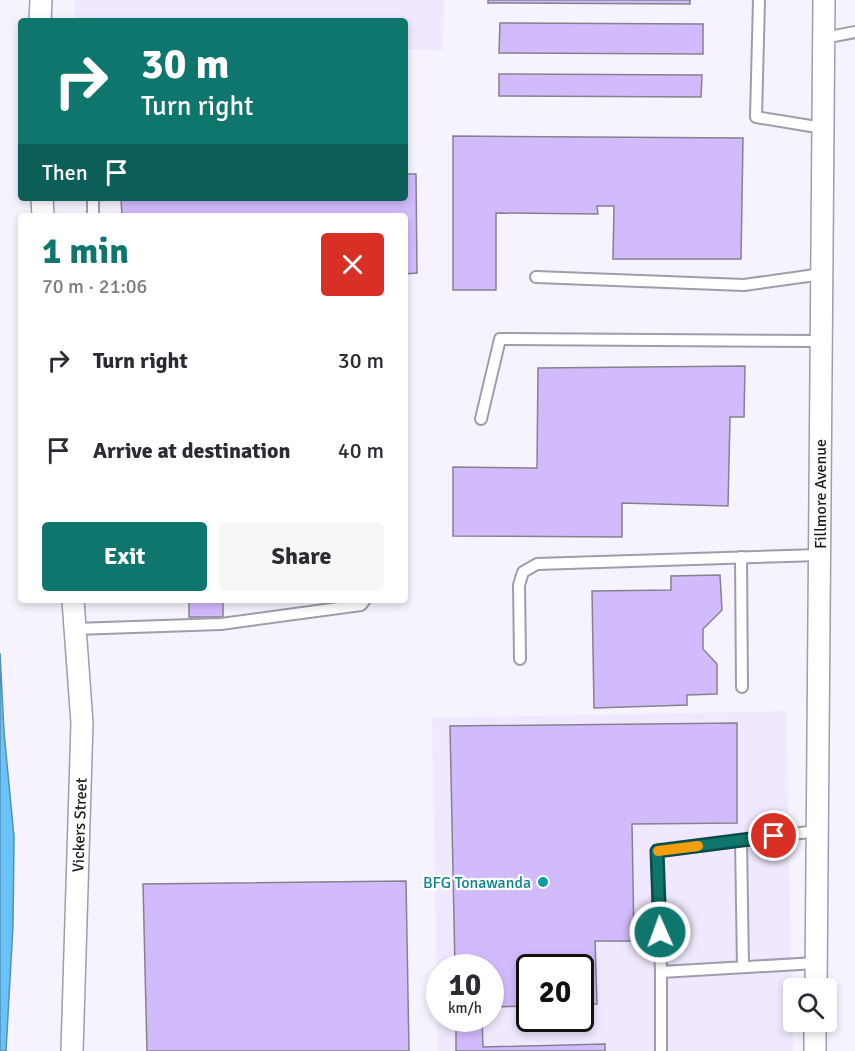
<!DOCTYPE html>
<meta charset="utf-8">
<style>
body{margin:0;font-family:Signika,sans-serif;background:#f7f7f7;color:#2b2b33;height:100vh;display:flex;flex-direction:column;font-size:22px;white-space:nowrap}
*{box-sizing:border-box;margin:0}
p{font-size:20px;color:#7c7c81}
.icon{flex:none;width:33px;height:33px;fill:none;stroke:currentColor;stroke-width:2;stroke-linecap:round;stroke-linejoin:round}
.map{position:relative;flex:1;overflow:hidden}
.details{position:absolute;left:18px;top:213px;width:390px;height:390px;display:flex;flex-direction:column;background:#fff;border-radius:6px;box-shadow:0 3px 9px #0003}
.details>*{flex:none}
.banner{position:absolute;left:18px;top:18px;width:390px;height:183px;border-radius:6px;box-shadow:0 3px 9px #0003;background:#0f766e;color:#fff;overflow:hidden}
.controls{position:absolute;left:783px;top:978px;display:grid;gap:12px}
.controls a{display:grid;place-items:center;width:54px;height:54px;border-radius:6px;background:#fff;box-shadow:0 3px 9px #0003;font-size:30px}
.speed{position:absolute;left:426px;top:954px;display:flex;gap:12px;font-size:30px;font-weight:700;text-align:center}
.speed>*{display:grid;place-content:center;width:78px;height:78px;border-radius:50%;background:#fff;box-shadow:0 3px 9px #0003;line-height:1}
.speed small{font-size:15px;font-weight:400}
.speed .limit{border:3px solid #111;border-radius:9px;background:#fff;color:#111}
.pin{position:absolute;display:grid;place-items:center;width:51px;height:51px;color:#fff;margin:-26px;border:3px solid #fff;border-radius:50%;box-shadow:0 2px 6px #0007}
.me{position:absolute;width:66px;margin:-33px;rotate:358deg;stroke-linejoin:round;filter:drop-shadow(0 0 4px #0008)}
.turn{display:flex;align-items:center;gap:21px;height:126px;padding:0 24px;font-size:27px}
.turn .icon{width:78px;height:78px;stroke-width:2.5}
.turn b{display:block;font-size:42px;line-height:51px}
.then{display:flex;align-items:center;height:57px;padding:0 24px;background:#0003;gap:12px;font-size:22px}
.round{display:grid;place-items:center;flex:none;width:63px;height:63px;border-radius:6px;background:#f7f7f7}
.overview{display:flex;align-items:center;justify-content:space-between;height:102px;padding:0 24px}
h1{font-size:36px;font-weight:700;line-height:45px;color:#0f766e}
.cta{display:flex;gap:12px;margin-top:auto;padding:12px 24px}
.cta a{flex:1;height:69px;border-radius:6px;background:#0f766e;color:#fff;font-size:24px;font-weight:700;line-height:69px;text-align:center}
.cta a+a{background:#f7f7f7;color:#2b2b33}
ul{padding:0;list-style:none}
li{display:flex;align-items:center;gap:18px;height:90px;padding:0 24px}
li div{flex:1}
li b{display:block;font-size:22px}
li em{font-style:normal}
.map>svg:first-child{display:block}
</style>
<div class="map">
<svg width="855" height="1051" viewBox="0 0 855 1051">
<rect width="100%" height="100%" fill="#f6f3fe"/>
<g fill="#efe8fe" fill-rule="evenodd">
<polygon points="75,0 444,0 443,50 405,49 405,21 75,21"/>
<path d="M786,711L793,1051H438L432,718ZM440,968H490V1018H440ZM530,968H580V1018H530Z"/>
</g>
<polygon fill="#69c3fb" stroke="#5290b9" stroke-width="1.5" points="0,653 4,732 14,837 13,925 6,1051 0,1051"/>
<g fill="#d2bbfd" stroke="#85818e" stroke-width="1.5">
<polygon points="488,0 690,0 690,4 488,3"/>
<polygon points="500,23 703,24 703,54 499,53"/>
<polygon points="499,74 702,75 701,97 499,96"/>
<polygon points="453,136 743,138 741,259 613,259 614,206 597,206 598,214 496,213 496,290 453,290"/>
<polygon points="405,174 416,174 417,273 405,274 405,216 122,216 121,198 405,198"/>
<polygon points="745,366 744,417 730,417 728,506 622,503 622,537 453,536 453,467 537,468 538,368"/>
<polygon points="720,575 722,610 703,629 703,649 717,664 717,694 687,695 687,705 594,708 592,591 671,590 671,576"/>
<rect x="189" y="600" width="34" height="17"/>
<polygon points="737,723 737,823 632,824 634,941 595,941 597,1004 580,1005 580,968 530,968 530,1006 490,1007 490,968 455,968 450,726"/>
<polygon points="406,881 409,1051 147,1051 143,884"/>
<polygon points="456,1018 482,1018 483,1047 605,1044 605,1051 456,1051"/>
</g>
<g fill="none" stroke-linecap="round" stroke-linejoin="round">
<defs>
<g id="service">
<polyline points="759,0 756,117 823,128"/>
<polyline points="824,38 855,32"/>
<polyline points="93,198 93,216"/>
<polyline points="536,277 744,285 822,274"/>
<polyline points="481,419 500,339 821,341"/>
<polyline points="741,557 742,687"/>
<polyline points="75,629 221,624 361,605 365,600"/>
<polyline points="520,659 519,585 523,572 537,564 819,555"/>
<polyline points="741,840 743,967"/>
<polyline points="816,963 661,972 657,851 817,831"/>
<polyline points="661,1051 661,972"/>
</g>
<g id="minor">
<polyline points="40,21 41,0"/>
<polyline points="42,198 43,216"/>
<polyline points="816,988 824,0"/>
<polyline points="72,1051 82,723 73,600"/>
<polyline points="815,1051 815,1022"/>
</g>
</defs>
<use href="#service" stroke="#a19caa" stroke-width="14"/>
<use href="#minor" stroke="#a19caa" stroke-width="24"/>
<use href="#service" stroke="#fff" stroke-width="10"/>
<use href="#minor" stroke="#fff" stroke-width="21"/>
</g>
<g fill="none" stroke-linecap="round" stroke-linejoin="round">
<defs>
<polyline id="route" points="660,932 657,851 774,836"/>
</defs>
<use href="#route" stroke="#0a4d48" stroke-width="15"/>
<use href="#route" stroke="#0f766e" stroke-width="10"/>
<polyline stroke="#f59e0b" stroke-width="10" points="658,851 698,846"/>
</g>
<circle fill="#0f9aa8" stroke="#fff" stroke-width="2" cx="543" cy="882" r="6"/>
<g text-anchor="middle" stroke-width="4.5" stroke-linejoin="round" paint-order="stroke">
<g font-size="16" fill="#1b1a1f" stroke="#fff">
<text transform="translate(820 494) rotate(-90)" y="6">Fillmore Avenue</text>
<text transform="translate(79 825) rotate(-88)" y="6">Vickers Street</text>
</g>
<g font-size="16" fill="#0d838f" stroke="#fff" text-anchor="end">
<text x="531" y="888">BFG Tonawanda</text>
</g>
</g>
</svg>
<div class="controls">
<a><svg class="icon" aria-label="search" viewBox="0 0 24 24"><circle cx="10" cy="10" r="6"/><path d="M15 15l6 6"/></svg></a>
</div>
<div class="speed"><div>10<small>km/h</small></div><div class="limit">20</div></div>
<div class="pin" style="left:774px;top:836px;background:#d93025"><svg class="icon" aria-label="arrive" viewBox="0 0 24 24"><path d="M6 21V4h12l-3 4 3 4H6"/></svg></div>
<svg class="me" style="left:660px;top:932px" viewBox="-20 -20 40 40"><circle r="17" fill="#0f766e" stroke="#fff" stroke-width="3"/><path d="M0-11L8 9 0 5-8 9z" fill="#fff"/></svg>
<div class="banner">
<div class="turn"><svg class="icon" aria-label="right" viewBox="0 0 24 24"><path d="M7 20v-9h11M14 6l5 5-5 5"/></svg><div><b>30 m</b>Turn right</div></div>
<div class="then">Then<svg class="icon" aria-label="arrive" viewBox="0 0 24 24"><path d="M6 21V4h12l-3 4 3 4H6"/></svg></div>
</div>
<section class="details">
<div class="overview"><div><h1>1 min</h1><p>70 m · 21:06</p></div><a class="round" style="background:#d93025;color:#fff"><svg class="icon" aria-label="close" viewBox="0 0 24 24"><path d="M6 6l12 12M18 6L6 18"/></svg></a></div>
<ul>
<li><svg class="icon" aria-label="right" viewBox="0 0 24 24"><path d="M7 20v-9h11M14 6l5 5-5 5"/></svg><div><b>Turn right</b></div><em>30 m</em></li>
<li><svg class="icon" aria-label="arrive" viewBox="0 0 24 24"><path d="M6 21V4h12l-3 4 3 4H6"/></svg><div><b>Arrive at destination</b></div><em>40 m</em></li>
</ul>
<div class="cta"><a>Exit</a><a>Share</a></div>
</section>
</div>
